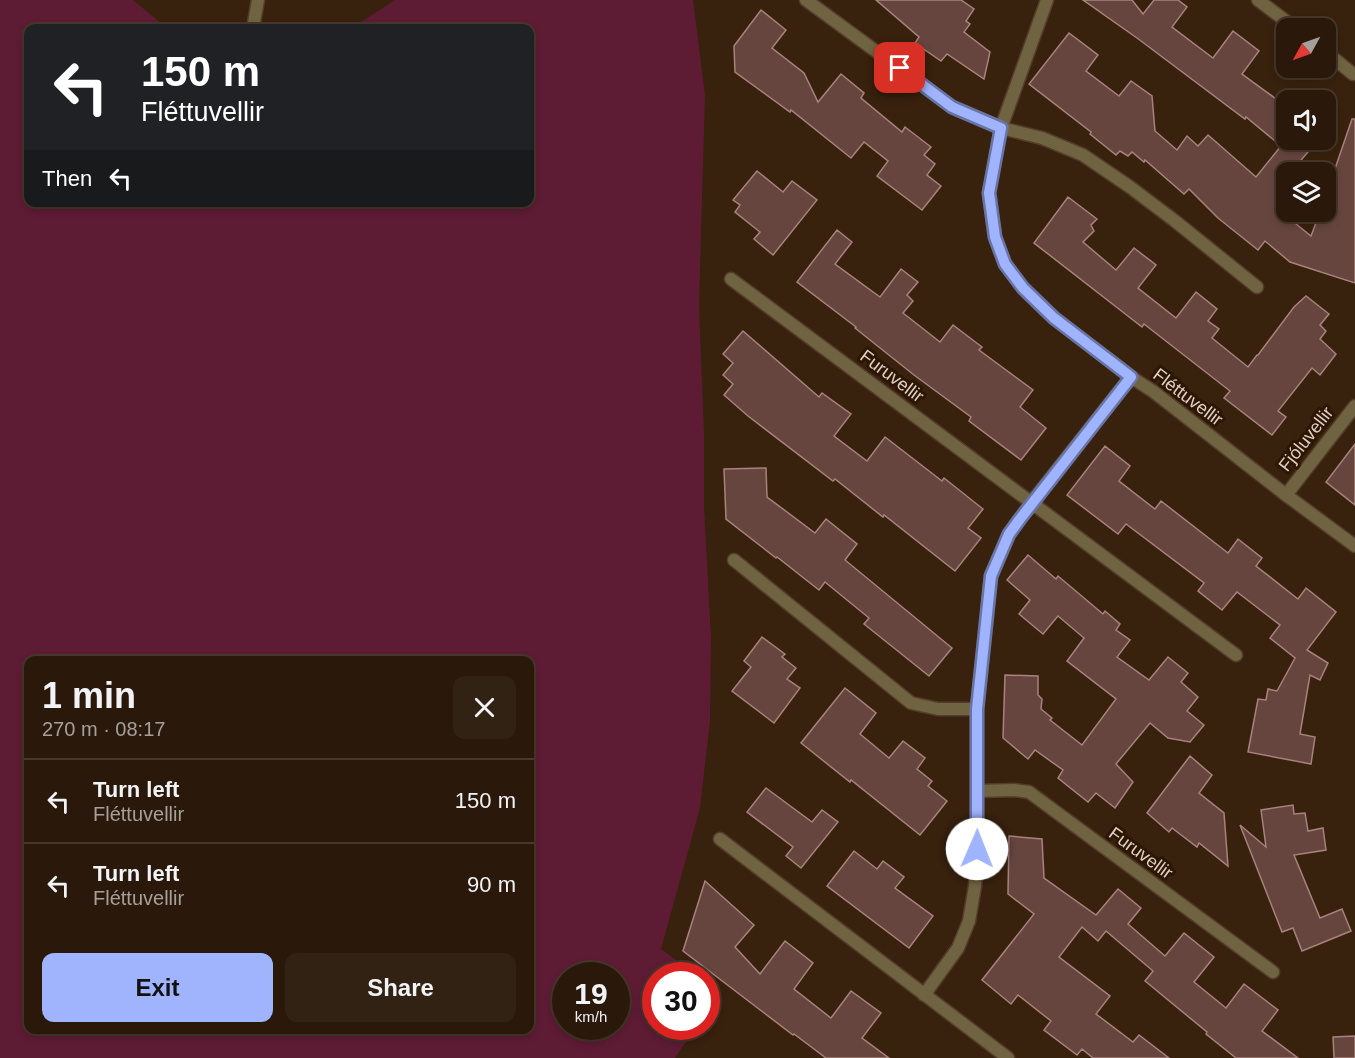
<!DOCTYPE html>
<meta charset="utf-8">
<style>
body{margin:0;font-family:Helvetica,sans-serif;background:#322213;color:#f1f3f6;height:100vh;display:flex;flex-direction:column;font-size:22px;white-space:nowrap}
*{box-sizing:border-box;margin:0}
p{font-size:20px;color:#a5a09c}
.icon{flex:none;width:33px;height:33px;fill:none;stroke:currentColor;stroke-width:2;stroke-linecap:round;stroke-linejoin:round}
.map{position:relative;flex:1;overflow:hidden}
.side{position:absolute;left:24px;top:656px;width:510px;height:378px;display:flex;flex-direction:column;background:#2a190a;border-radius:12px;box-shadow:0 3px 9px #0003,0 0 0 2px #46382b}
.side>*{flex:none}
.top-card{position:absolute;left:24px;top:24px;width:510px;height:183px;border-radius:12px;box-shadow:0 3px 9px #0003,0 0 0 2px #46382b;background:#202124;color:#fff;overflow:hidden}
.needle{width:39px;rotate:230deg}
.controls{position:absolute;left:1276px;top:18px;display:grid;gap:12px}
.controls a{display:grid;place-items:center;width:60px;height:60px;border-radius:12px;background:#2a190a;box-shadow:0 3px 9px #0003,0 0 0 2px #46382b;font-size:30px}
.speed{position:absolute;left:552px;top:962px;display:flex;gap:12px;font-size:30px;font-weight:700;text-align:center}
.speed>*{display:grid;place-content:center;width:78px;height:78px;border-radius:50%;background:#2a190a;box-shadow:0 3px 9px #0003,0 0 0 2px #46382b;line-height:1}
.speed small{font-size:15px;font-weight:400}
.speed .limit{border:9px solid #d22;background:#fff;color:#111}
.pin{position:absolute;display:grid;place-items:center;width:51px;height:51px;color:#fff;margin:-26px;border-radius:12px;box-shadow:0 3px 9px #0006}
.me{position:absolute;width:66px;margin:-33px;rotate:1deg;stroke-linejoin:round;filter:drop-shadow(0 0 4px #0008)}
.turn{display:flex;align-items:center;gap:21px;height:126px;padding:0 18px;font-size:27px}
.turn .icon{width:78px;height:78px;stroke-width:2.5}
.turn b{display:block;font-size:42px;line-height:51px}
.then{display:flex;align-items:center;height:57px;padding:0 18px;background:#0003;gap:12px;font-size:22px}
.round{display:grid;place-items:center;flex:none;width:63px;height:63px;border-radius:12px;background:#322213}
.head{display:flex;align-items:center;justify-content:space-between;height:102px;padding:0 18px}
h1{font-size:36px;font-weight:800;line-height:45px}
.action{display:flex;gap:12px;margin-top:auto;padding:12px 18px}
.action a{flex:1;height:69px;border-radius:12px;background:#a0b3fd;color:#111;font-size:24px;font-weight:800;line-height:69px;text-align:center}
.action a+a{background:#322213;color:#f1f3f6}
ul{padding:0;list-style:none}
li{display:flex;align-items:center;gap:18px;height:84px;padding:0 18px;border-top:2px solid #46382b}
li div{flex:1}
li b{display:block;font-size:22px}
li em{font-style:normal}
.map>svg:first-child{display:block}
</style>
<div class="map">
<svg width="1355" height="1058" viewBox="0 0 1355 1058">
<rect width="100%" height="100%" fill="#38210d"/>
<path fill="#5d1c34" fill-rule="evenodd" d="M0,0H133L167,28H28V202H530V28H352L395,0H693L705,95L699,306L704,434V507L711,637L710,721L700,808L661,949L696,975H656V1026H697L675,1058H0ZM28,660H530V1029H28ZM566,975H616V1026H566Z"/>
<g fill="#66453f" stroke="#a8827c" stroke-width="1.5">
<polygon points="876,0 961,0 974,9 966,21 970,24 964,32 990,52 984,79 947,54 941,61 915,43 919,37"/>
<polygon points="1083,0 1132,0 1143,14 1154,0 1178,0 1187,7 1172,27 1213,58 1233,31 1259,51 1242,74 1287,107 1287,140 1318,140 1291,172 1287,172 1287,192 1275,207 1311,236 1320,212 1326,212 1326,195 1352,119 1355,119 1355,283 1290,262 1265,241 1258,250 1218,218 1189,189 1184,194 1145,160 1144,162 1132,152 1128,156 1120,151 1116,155 1090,134 1091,132 1029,84 1069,33 1098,55 1086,71 1119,96 1131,81 1152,96 1155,131 1177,150 1187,136 1198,146 1208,135 1256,177 1281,146 1246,117 1245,119 1137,38"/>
<polygon points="761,10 786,30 772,48 804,73 818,102 841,74 864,93 861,98 902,132 905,127 931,147 924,155 935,164 927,175 941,186 922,210 877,176 888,161 864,142 851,158 791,110 790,112 735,72 734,46"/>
<polygon points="757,171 783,192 792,181 817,200 773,255 754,239 760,232 735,212 740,205 733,200"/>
<polygon points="1068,197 1097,219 1091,225 1094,231 1083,242 1116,270 1134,248 1156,265 1138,288 1176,318 1196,292 1217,309 1208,321 1219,329 1212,338 1248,367 1257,355 1258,355 1294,307 1306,296 1329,314 1320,325 1326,331 1320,339 1336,354 1320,375 1312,368 1278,411 1286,417 1272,435 1224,398 1230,391 1144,324 1142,327 1034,243"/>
<polygon points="837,230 852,242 835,264 880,297 901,269 918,282 907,295 913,301 903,313 940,342 953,325 982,347 979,350 1033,390 1020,407 1046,428 1021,460 969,421 971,417 914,375 855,328 856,327 797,282"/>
<polygon points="743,331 819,397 822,393 851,414 834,436 867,461 885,437 942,481 944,478 983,509 968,528 981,538 955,571 884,515 883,517 835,479 833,481 748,416 724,395 733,384 723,375 733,363 723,354"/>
<polygon points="1355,444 1355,505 1326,482"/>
<polygon points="1105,446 1130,466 1119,481 1155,509 1161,501 1228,553 1238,539 1262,558 1256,566 1298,599 1306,588 1336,612 1307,650 1328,663 1320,680 1310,675 1300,734 1315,737 1311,764 1248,752 1258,699 1266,700 1268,689 1277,691 1295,658 1270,638 1280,625 1237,592 1222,610 1198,591 1204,583 1126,524 1118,534 1067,495"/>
<polygon points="766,468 767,497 815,533 826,519 857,544 845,560 952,648 929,676 864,624 869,618 825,582 819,590 777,557 776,558 726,519 724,469"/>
<polygon points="1028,555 1056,579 1058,576 1103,614 1105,611 1120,624 1116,630 1130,640 1117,657 1149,680 1168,657 1188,673 1181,682 1198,697 1187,711 1204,725 1190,742 1168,738 1150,723 1116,764 1133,782 1115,808 1096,793 1088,802 1058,778 1063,770 1035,750 1028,759 1003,738 1005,675 1038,676 1038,695 1042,699 1041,709 1052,718 1050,720 1082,745 1116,699 1067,661 1084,638 1058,616 1043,634 1019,614 1030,600 1007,580"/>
<polygon points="762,637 785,654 782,657 796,668 787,679 800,688 774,723 732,691 751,667 744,661"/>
<polygon points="845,688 876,713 860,734 889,758 903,741 925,758 917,769 932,781 928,786 947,801 920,835 851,780 850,782 801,743"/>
<polygon points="1190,756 1212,775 1199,793 1224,813 1228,866 1199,843 1197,847 1172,828 1169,832 1147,813"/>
<polygon points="766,788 812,822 822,810 838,822 801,868 786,856 793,847 747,812"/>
<polygon points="1293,805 1294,814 1305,813 1308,831 1323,828 1326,850 1294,855 1320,918 1342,909 1351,931 1302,951 1293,928 1282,932 1240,825 1266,847 1261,810"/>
<polygon points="1009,836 1042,839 1044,878 1096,915 1118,889 1141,908 1128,924 1165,956 1184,933 1214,957 1194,982 1226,1008 1244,984 1278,1010 1262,1031 1298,1058 1236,1058 1206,1034 1207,1032 1145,981 1153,971 1106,931 1098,941 1082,927 1059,957 1110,996 1096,1014 1133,1042 1139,1035 1169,1058 1093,1058 1082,1049 1077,1055 1044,1030 1051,1021 1018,995 1011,1004 982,980 1034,914 1008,894"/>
<polygon points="854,851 877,869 883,861 904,877 895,888 933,916 909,948 827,886"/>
<polygon points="705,881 754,925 735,947 760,974 785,941 813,963 794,989 831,1018 851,991 881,1013 862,1038 889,1058 826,1058 794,1034 793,1035 683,951"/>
<polygon points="1355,1036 1355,1058 1334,1058 1333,1037"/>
</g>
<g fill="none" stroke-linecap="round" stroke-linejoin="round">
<defs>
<g id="minor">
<polyline points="806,0 952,107 1001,128 1042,138 1083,155 1130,187 1175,221 1257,287"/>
<polyline points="1047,0 1001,128 989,193 995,237 1005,264 1023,288 1054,318 1131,377 1154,392 1286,495 1355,546"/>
<polyline points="1258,0 1295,28"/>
<polyline points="253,28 258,0"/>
<polyline points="1326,52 1353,74"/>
<polyline points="731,279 1236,655"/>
<polyline points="1286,495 1355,406"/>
<polyline points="734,560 911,703 938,709 977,709"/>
<polyline points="978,791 1014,790 1029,792 1273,972"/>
<polyline points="720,839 1008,1058"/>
<polyline points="924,995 958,948 969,921 975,886 977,849 977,709 991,576 1009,534 1031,503 1131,377"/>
</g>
</defs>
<use href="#minor" stroke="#533d2a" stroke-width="15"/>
<use href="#minor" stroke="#706341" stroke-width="12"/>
</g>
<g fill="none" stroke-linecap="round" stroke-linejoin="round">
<defs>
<polyline id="route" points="900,68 952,107 1001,128 989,193 995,237 1005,264 1023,288 1054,318 1131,377 1020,519 1009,534 991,576 977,709 977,849"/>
</defs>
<use href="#route" stroke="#6874a4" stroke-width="15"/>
<use href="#route" stroke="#a0b3fd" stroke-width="10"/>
</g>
<g text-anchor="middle" stroke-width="6" stroke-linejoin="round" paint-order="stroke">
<g font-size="18" fill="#dfcfc4" stroke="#2d1704">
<text transform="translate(892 376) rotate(37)" y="6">Furuvellir</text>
<text transform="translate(1188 397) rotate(37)" y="6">Fléttuvellir</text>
<text transform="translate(1306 439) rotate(-52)" y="6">Fjóluvellir</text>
<text transform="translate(1141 853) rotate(36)" y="6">Furuvellir</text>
</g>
</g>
</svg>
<div class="controls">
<a><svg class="needle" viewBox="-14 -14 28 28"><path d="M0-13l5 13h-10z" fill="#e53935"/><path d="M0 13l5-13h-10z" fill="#a5a09c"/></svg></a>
<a><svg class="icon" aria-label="sound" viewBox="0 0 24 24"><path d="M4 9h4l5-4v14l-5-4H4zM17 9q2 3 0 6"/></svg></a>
<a><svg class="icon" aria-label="layers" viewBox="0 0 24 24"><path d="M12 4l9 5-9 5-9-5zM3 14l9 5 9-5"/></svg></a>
</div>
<div class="speed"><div>19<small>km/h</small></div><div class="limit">30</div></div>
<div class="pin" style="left:900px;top:68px;background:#d93025"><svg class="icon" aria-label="arrive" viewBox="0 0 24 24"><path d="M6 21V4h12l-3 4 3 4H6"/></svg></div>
<svg class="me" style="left:977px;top:849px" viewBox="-20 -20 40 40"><circle r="19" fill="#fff"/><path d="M0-13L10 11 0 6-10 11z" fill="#a0b3fd"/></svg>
<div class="top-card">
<div class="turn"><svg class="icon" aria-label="left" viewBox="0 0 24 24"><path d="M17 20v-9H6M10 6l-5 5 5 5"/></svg><div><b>150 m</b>Fléttuvellir</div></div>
<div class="then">Then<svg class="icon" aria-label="left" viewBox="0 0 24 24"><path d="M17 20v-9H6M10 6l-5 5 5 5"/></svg></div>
</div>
<section class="side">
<div class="head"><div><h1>1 min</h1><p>270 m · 08:17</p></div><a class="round"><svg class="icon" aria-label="close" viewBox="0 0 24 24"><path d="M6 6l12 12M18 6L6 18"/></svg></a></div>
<ul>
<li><svg class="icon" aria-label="left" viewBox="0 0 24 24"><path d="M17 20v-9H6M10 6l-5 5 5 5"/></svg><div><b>Turn left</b><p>Fléttuvellir</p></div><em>150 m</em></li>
<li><svg class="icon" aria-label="left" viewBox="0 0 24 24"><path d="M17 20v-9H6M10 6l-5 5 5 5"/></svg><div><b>Turn left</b><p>Fléttuvellir</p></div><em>90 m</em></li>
</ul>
<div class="action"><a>Exit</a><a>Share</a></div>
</section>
</div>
